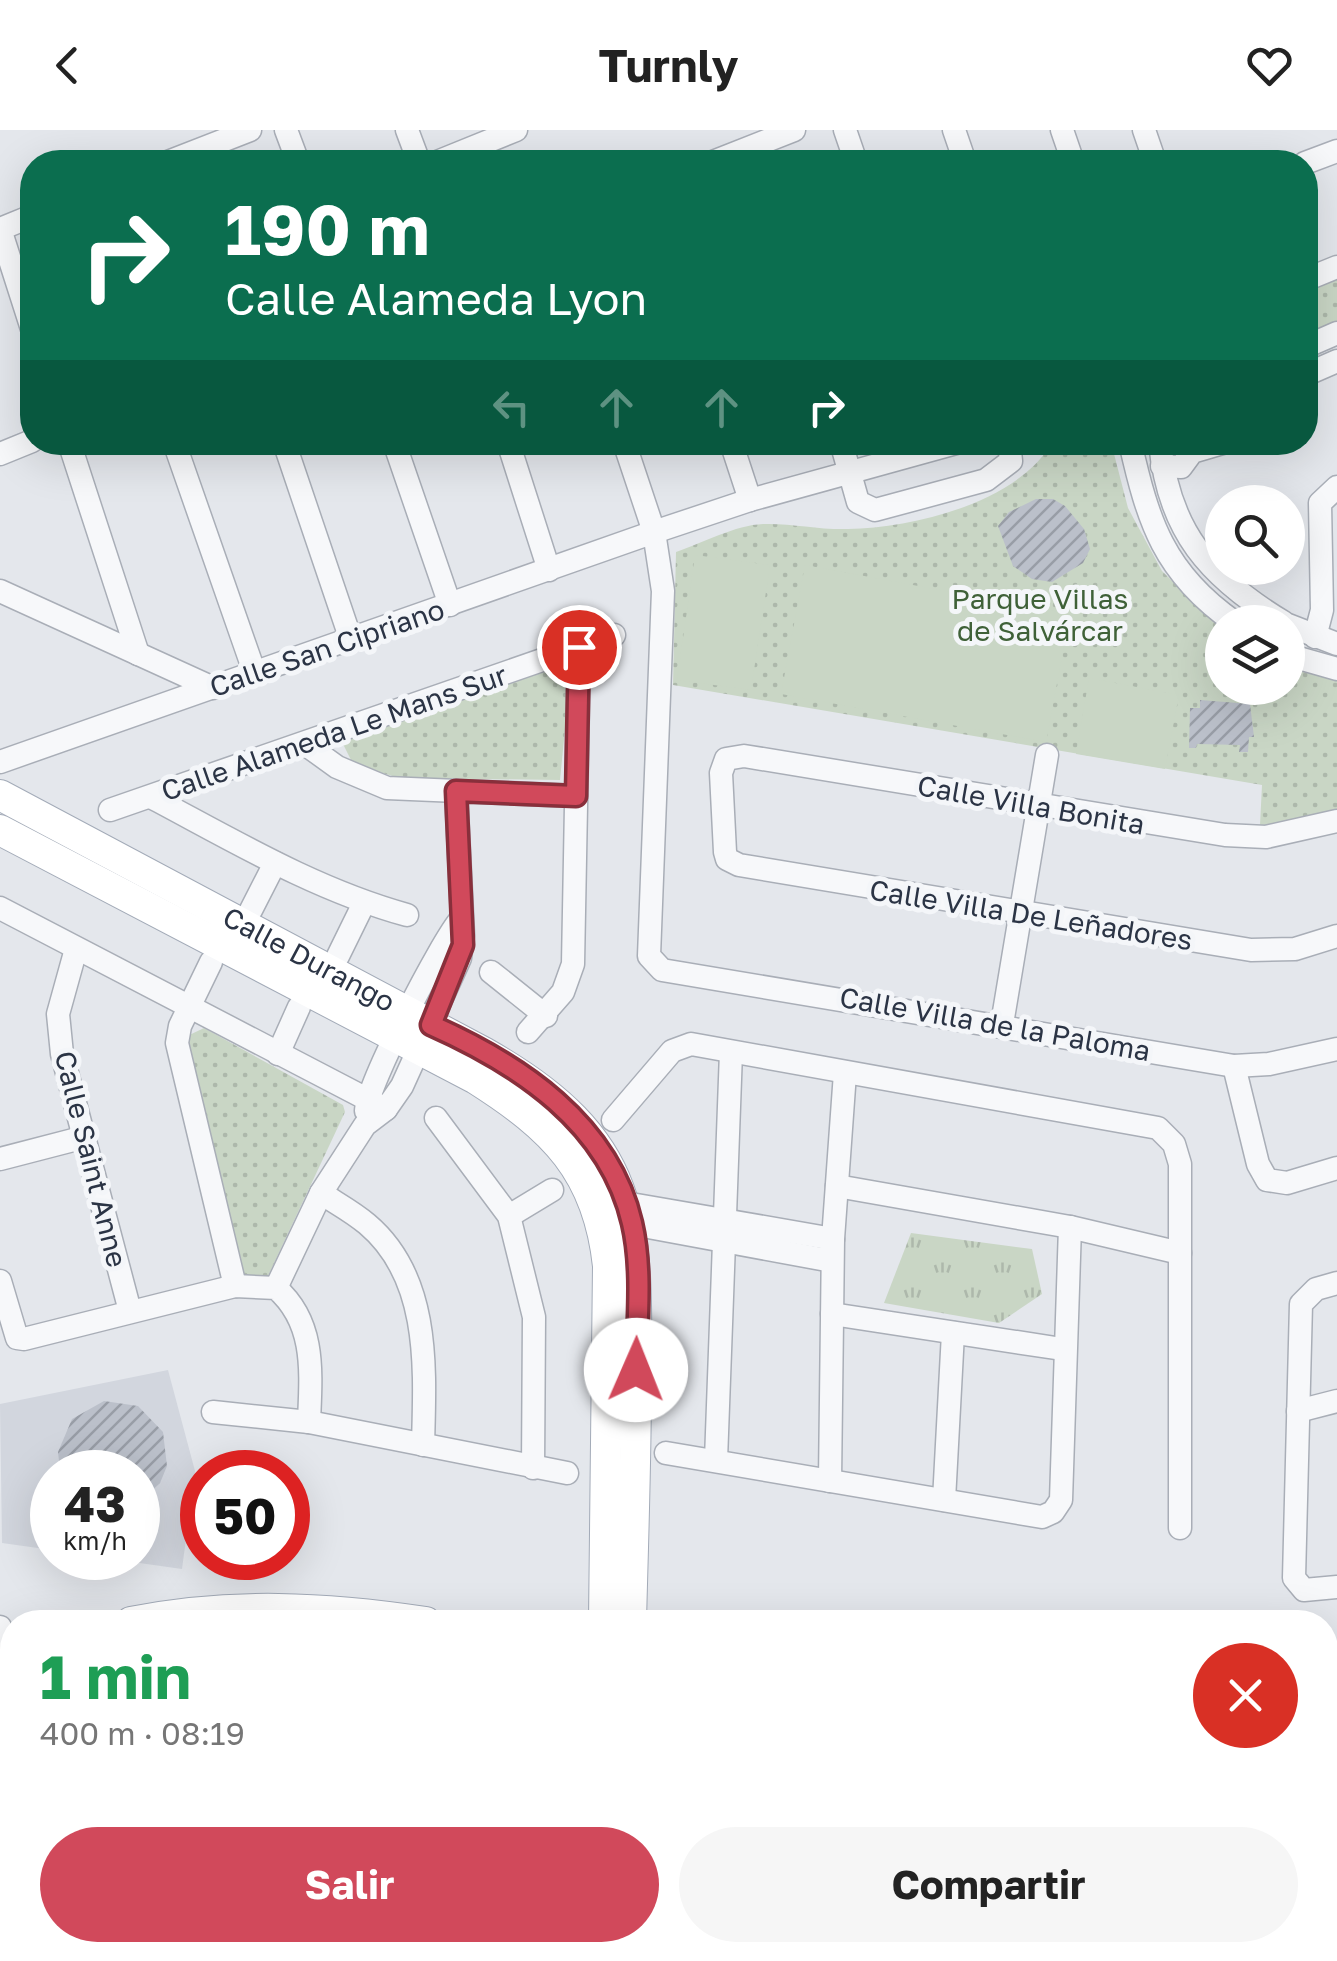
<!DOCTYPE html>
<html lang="es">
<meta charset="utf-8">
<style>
body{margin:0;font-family:"Golos Text",sans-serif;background:#f6f6f6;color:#222;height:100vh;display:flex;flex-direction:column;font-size:38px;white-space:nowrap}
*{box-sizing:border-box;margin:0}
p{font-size:32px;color:#767676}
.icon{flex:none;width:55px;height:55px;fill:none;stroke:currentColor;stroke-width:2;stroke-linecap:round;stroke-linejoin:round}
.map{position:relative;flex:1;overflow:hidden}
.details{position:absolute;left:0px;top:1480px;width:1338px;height:352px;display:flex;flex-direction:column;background:#fff;border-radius:40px 40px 0 0;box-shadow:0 10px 40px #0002}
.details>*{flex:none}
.banner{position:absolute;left:20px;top:20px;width:1298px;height:305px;border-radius:40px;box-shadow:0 10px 40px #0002;background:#0b6e4f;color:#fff;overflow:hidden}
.buttons{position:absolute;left:1205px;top:355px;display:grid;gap:20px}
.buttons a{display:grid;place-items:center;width:100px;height:100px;border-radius:50%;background:#fff;box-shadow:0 10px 40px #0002;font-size:50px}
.speed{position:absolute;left:30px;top:1320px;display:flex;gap:20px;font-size:50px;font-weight:700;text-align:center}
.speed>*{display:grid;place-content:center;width:130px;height:130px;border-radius:50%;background:#fff;box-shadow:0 10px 40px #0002;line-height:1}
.speed small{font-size:25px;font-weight:400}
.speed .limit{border:15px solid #d22;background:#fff;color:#111}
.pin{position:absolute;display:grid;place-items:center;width:85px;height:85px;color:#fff;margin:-42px;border:5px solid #fff;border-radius:50%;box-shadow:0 2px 10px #0007}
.me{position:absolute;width:110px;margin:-55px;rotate:1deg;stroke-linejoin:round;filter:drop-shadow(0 0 8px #0008)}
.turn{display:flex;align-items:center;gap:35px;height:210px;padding:0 40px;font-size:45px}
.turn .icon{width:130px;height:130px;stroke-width:2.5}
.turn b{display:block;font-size:70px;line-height:85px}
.lanes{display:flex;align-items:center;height:95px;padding:0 40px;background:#0003;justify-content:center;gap:50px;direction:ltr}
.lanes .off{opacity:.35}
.round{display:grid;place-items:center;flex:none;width:105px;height:105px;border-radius:52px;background:#f6f6f6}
.summary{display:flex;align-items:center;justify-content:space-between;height:170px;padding:0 40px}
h1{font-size:60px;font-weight:700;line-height:75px;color:#1e9e55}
.primary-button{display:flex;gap:20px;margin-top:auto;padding:20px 40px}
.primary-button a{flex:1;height:115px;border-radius:60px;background:#d1495b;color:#fff;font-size:40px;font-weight:700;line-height:115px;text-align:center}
.primary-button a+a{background:#f6f6f6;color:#222}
header{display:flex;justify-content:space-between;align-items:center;height:130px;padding:0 40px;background:#fff;font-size:45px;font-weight:700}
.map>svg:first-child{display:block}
</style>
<header><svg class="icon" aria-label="back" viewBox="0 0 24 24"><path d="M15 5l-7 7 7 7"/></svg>Turnly<svg class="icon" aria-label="heart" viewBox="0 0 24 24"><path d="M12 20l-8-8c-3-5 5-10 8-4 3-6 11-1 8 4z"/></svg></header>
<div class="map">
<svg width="1337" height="1831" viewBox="0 0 1337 1831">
<defs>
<pattern id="grass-tufts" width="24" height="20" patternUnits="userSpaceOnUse" patternTransform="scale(2.5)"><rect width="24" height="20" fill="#c9d6c5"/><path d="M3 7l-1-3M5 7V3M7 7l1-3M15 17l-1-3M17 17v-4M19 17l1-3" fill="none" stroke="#adb8ab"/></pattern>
<pattern id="park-dots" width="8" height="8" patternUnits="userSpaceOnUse" patternTransform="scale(2.5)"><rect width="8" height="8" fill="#c9d6c5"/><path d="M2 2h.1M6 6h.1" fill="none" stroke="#adb8ab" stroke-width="1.8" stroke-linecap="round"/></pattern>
<pattern id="building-hatch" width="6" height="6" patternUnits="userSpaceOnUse" patternTransform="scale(2.5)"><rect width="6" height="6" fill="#bbc0ca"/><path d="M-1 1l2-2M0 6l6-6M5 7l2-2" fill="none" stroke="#989da6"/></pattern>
</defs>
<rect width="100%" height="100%" fill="#e4e7ec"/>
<g fill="#d2d6de">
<polygon points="168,1240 195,1341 182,1439 104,1428 138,1428 138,1342 52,1342 52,1420 2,1413 0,1274"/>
<polygon points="433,1820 571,1820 570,1824 433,1827"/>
<rect x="627" y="1820" width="602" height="11"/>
</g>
<polygon fill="url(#grass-tufts)" points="911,1103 1032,1119 1042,1164 999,1193 884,1173"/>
<g fill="url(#park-dots)">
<polygon points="1337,148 1337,191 1305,206 1305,160"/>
<path d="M1073,313H1104L1113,320L1128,378L1162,441L1222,500V558H1288V536L1337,549V680L1272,697L1260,695L1262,655L673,555L676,422C702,413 736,395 763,394C791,393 820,400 848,399C912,398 1010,374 1048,319Z"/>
<polygon points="554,538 565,540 570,549 560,650 399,648 353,634 343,614 353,607"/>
<polygon points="204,898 343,975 345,982 268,1146 247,1149 240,1143 181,909"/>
<polygon points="12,1805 12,1820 71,1820 71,1831 0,1831 0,1814"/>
</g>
<g fill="#c9d6c5">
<polygon points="695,425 770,435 751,560 677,550"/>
<polygon points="805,435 1070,484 1046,612 781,564"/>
<polygon points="1089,548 1179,565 1165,639 1076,624"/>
</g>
<g fill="url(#building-hatch)">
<polygon points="1036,369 1053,369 1065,376 1084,399 1090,419 1083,433 1052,452 1032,449 1013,436 998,396 1009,382"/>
<polygon points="1200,570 1250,574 1254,607 1249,607 1248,622 1239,622 1240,615 1197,614 1196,618 1189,618 1190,578 1200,578"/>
<polygon points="104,1271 138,1276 163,1302 167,1336 160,1353 138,1373 138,1342 60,1340 58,1322 72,1289"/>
<polygon points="426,1820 543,1820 532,1828"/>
<polygon points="790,1820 1133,1820 1130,1831 791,1831"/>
</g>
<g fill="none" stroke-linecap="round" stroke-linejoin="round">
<defs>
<g id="minor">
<polyline points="286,0 298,32"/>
<polyline points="407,0 419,32"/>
<polyline points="845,0 856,32"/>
<polyline points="954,0 965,32"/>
<polyline points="1062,0 1073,32"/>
<polyline points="1144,0 1155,32"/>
<polyline points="168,32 250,0"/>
<polyline points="437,32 516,0"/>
<polyline points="713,32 794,0"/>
<polyline points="1305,33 1337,21"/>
<polyline points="0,99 32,199"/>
<polyline points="0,99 32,86"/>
<polyline points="1305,150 1337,137"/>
<polyline points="1305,217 1337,203"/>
<polyline points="1305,245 1337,231"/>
<polyline points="69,312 138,524"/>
<polyline points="174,312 255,544"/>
<polyline points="284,312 351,510"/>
<polyline points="394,312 450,475"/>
<polyline points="508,312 549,440"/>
<polyline points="624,312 654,402 663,461 649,826 662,840 1234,936 1269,934 1337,919"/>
<polyline points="731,312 750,370"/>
<polyline points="841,312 858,372 875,380 986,350 1011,331 1009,312"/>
<path d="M1130,312C1148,392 1164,443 1234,492"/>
<path d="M1160,312C1168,401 1209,447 1283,492"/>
<polyline points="0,324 32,311"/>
<polyline points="1162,336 1181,337 1192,322 1226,312"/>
<polyline points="0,461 213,558"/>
<polyline points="1288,495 1337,514"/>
<polyline points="1315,507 1322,480 1320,373 1337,357"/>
<polyline points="1288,525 1337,539"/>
<polyline points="305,614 337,637 387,658 576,666"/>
<polyline points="0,632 654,402 750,370 960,312"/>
<path d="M151,667C234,711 316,760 407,785"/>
<polyline points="110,680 614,505"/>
<polyline points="1337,691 1266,707 1225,705 744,626 726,629 721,643 725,722 727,729 739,735 1251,820 1295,819 1337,806"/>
<polyline points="0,778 386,979"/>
<polyline points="251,780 275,733"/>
<polyline points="76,819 58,884 62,924 130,1181"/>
<polyline points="338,826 364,773"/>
<polyline points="211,832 180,896 177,913 235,1156"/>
<polyline points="491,842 546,886"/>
<polyline points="1002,894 1047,625"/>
<polyline points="528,902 563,862 573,834 579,517"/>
<polyline points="278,924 299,877"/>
<polyline points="1234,936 1258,1034 1267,1050 1287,1053 1337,1038"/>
<path d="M366,981C367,955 442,810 461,789"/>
<polyline points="436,988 509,1086 534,1187 533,1338"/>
<polyline points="613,990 672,921 691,914 1158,998 1174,1014 1180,1034 1180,1398"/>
<polyline points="0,1029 81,1008"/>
<polyline points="837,1056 1070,1097 1180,1123"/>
<path d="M321,1063C336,1073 353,1082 367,1094C431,1148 425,1239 423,1315"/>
<polyline points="609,1076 625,1073 833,1109"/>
<polyline points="509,1086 552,1060"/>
<polyline points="618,1096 632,1094 832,1131"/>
<path d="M0,1151L17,1208L24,1209L235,1156L276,1158C316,1193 311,1242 309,1292"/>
<polyline points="1337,1153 1316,1159 1301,1174 1294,1448 1304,1460 1337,1457"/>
<polyline points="276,1158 321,1063 365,995 386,979 402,956 460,828 463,805 456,661"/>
<polyline points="832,1184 1062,1219"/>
<polyline points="1298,1281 1337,1271"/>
<polyline points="213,1282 309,1292 567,1343"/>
<polyline points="666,1323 1042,1387 1053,1382 1061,1370 1070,1097"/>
<polyline points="716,1330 731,922"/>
<polyline points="830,1351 833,1109 845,943"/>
<polyline points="944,1370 953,1203"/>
<polyline points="0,1497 11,1542"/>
<polyline points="0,1799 12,1789"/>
<polyline points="180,1820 237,1831"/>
<polyline points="1210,1820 1210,1831"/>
<polyline points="94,1831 95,1820"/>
<polyline points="265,1831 266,1820"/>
<polyline points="378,1831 379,1820"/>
<polyline points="1178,1831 1180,1820"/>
<polyline points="1284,1831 1290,1820"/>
</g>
<g id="major">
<path id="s1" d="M0,665L485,923C638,1010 638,1088 636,1249C636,1330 633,1411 631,1492"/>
<path d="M0,700L476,949C553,998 598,1041 608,1136L604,1492"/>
<path d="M131,1492C230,1472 326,1477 426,1492"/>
<polyline points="0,1529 12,1524"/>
<polyline points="0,1562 12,1557"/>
<polyline points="1325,1637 1337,1636"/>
<polyline points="1325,1662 1337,1660"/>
<polyline points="591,1831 592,1820"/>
<polyline points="619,1831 619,1820"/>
</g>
</defs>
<use href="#minor" stroke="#a9aeb7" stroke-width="25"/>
<use href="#major" stroke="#a3abb8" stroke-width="32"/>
<use href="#minor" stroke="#f7f8fa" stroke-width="22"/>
<use href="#major" stroke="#fff" stroke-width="30"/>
</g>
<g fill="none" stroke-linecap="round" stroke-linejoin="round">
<defs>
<path id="route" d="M579,517L576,666L456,661L463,815L431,895C519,934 609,993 632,1093C643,1140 637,1193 636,1240"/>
</defs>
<use href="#route" stroke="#882f3b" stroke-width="25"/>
<use href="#route" stroke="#d1495b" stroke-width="18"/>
</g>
<g text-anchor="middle" stroke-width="10" stroke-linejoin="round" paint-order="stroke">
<g font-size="28" fill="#3f6138" stroke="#f4f6f9">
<text x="1040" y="479">Parque Villas<tspan x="1040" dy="32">de Salvárcar</tspan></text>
</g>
<g font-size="28" fill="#2b3445" stroke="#f4f6f9">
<text transform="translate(327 518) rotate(-19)" y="10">Calle San Cipriano</text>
<text transform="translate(334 603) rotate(-19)" y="10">Calle Alameda Le Mans Sur</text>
<text transform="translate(1031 675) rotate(10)" y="10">Calle Villa Bonita</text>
<text transform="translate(1031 785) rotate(9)" y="10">Calle Villa De Leñadores</text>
<text dy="10" stroke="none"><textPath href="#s1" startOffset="350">Calle Durango</textPath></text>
<text transform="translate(995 894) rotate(10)" y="10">Calle Villa de la Paloma</text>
<text transform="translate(91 1029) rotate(76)" y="10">Calle Saint Anne</text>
</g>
</g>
</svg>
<div class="buttons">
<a><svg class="icon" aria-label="search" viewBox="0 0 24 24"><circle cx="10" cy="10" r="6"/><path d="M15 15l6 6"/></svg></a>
<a><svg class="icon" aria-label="layers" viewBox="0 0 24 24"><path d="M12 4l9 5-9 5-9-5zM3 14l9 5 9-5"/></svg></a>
</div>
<div class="speed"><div>43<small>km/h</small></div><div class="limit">50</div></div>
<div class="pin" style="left:579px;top:517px;background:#d93025"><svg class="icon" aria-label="arrive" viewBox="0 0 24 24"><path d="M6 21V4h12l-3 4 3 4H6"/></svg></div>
<svg class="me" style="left:636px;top:1240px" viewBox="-20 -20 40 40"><circle r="19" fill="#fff"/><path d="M0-13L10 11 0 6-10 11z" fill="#d1495b"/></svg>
<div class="banner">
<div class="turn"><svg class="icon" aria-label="right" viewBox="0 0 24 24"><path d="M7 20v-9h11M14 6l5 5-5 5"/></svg><div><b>190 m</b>Calle Alameda Lyon</div></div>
<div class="lanes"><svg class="icon off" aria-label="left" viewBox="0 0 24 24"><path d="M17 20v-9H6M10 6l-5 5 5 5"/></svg><svg class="icon off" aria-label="ahead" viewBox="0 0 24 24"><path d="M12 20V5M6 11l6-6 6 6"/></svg><svg class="icon off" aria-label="ahead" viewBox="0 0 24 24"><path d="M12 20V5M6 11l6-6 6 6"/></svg><svg class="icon" aria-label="right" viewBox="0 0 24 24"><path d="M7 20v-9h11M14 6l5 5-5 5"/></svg></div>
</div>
<section class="details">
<div class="summary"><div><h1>1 min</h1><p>400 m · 08:19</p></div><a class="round" style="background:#d93025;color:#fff"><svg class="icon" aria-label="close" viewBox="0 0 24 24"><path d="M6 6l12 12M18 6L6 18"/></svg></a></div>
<div class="primary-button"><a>Salir</a><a>Compartir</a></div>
</section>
</div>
